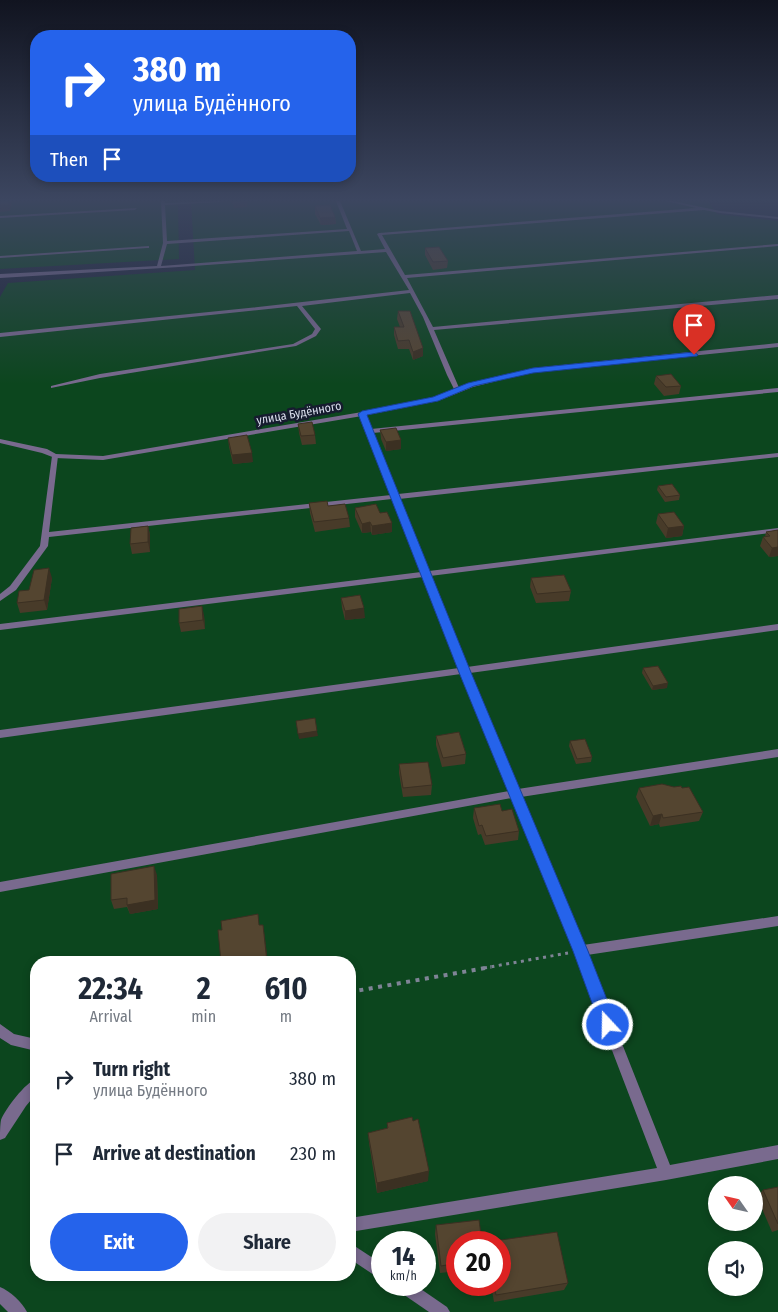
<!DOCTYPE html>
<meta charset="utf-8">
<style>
body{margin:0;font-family:"Fira Sans Condensed",sans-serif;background:#f2f2f3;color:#1f2937;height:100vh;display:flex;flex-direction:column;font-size:19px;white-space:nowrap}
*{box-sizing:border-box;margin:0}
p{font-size:16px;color:#747a83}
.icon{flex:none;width:28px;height:28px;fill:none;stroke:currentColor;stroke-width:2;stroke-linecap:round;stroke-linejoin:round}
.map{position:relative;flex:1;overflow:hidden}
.sheet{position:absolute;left:30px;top:956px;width:326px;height:325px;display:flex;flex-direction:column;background:#fff;border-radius:20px;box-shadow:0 2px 8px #0003}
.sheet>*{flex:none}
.banner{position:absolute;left:30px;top:30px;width:326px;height:152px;border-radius:20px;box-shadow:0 2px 8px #0003;background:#2563eb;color:#fff;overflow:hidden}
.needle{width:32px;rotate:304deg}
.tools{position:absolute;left:708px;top:1176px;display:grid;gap:10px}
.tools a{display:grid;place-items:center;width:55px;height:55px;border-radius:50%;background:#fff;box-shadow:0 2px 8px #0003;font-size:25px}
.speed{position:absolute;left:371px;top:1231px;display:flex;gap:10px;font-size:25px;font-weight:700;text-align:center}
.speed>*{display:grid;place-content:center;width:65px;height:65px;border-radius:50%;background:#fff;box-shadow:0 2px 8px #0003;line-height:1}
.speed small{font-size:12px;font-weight:400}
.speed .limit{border:8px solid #d22;background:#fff;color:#111}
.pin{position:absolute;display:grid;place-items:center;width:42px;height:42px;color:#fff;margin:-51px -21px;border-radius:50% 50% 50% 0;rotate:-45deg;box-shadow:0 0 5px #0007}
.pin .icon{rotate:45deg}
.me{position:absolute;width:55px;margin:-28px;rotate:339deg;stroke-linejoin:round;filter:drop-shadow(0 0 4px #0008)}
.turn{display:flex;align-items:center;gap:18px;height:105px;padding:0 20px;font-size:22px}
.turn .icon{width:65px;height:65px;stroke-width:2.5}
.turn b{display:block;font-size:35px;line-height:42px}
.then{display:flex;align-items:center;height:48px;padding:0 20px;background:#0003;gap:10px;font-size:19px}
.eta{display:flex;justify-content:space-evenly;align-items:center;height:85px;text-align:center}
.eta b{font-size:30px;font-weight:700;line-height:35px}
.primary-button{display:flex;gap:10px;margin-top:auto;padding:10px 20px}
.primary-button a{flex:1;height:58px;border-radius:30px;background:#2563eb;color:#fff;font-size:20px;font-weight:700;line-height:58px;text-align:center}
.primary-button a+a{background:#f2f2f3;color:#1f2937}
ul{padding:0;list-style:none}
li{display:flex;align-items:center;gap:15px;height:75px;padding:0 20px}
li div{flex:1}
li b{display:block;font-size:19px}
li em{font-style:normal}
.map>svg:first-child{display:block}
</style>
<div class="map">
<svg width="778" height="1312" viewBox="0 0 778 1312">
<rect width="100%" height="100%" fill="#1f253a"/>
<g fill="#0c461e" fill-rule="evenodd">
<polygon points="0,201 178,201 179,259 0,269"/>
<path d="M191,201H708L717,214L778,221V1312H0V297L8,283L195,270ZM36,962H350V1275H36ZM716,1185H754V1222H716ZM382,1242H425V1285H382ZM458,1242H500V1285H458ZM716,1250H754V1288H716Z"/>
</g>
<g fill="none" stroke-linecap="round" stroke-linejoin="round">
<polyline stroke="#7f8496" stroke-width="3" stroke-dasharray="3 4.5" stroke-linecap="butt" points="484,968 568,953"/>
<polyline stroke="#7f8496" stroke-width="4" stroke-dasharray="4 5.5" stroke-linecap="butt" points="350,992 491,967"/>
<g fill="#796a8e" fill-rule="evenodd">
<path d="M161,201H165V203L222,201L220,202L165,205L167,241L347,229L336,201H340L361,251L385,249L377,234L379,233L696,208L666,201H673L720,211L778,217V219L720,213L704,210L382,235L405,275L778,244V246L407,278L433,327L778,295V299L434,330L460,390L457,392L455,391L447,375L423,317L410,293L302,306L321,329L316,336L296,346L100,378L51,388V386L100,374L293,344L312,334L315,329L297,306L0,337V333L258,307L409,290L386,252L179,267L0,278V274L157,266L163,243ZM349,231L357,251L161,266L167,244Z"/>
<polygon points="137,208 135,210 0,218 0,216"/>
<polygon points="149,246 149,248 147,248 0,258 0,256"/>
<polygon points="778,388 778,392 373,433 398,494 778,453 778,457 399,499 429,571 778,528 778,532 430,576 467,667 778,624 778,630 470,673 518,789 778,749 778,757 521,797 583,945 778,916 778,926 587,955 670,1165 778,1145 778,1159 666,1180 350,1232 350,1218 657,1168 574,951 512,798 0,892 0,882 509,791 461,674 0,738 0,730 459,668 423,577 0,630 0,624 421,572 392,499 49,537 48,546 16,590 0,601 0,594 10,586 40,546 52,456 55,454 58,456 49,532 391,495 359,414 362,412 365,414 371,429"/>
<polygon points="0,1024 14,1034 36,1039 36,1051 11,1045 0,1038"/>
<path d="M36,1079V1094L26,1106L5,1138L0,1140C0,1134 0,1125 1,1120C5,1109 26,1082 36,1079Z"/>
<polygon points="350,1243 382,1264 382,1279 377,1277 350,1259"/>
<polygon points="395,1285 415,1285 447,1307 450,1312 429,1312 397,1290"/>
<path d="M0,1287C10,1291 22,1302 27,1312H8L0,1304Z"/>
</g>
<polygon fill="#796a8e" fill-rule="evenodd" points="778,343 778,347 533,372 473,387 438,401 362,416 103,460 55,458 42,453 0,443 0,439 47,449 56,454 103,456 362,412 433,397 469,384 533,368"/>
</g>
<g fill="#483b29">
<polygon points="315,206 335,217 336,224 321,225 315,214"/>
<polygon points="425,248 448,261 447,268 433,270 425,255"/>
<polygon points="398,311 423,356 413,360 409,349 398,349 394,335 394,327 400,327 397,319"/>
<polygon points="656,376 681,386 679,394 664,396 654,384"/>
<polygon points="298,424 315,435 316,444 302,445 299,433"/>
<polygon points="380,430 401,440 401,449 386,451 381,439"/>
<polygon points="228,438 253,462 233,464 229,447"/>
<polygon points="658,486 680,495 679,500 665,502 657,490"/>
<polygon points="309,503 328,506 349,518 350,527 315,532 310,513"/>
<polygon points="355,508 380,513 392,523 392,532 372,535 371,532 362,533 355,517"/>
<polygon points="658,514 684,526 682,536 666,538 656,523"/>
<polygon points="148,526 150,535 150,552 132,554 130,544"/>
<polygon points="778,530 778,556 769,557 760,546 763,537 765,537 766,532"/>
<polygon points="52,578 47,610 20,613 17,603 29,590"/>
<polygon points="531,578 571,591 569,601 536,603 530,587"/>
<polygon points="341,598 365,618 345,620 342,608"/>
<polygon points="204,615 205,629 181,632 179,623"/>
<polygon points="643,668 667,688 652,690 642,673"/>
<polygon points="436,736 466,754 465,764 442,767 436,745"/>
<polygon points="570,741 592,757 591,762 576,764 569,746"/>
<polygon points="399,764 432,785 431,795 403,797 399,773"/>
<polygon points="674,787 682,788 703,812 699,821 660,827 659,824 650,826 636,797 639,788"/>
<polygon points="474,808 502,811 519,831 518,840 485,845 481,834 478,835 473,818"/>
<polygon points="157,875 158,909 130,914 127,907 114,909 111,900"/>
<polygon points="387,1123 428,1181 377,1193 369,1143 368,1133 387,1128"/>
<polygon points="778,1187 778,1230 772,1232 757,1197 763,1190"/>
<polygon points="436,1225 458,1242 458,1271 440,1273 435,1234"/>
<polygon points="568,1283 564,1290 494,1302 491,1285"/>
</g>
<g fill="#3b3022">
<polygon points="9,201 12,201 10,211 0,212 0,206"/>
<polygon points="247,202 247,207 234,208 233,204"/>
<polygon points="335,217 336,224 321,225 320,218"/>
<polygon points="423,348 423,356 413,360 413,352"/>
<polygon points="401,440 401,449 386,451 386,442"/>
<polygon points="252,453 253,462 233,464 232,455"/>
<polygon points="370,522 371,532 362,533 362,524"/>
<polygon points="392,523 392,532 372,535 372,526"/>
<polygon points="148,526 150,535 150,552 148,542"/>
<polygon points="684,526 682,536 666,538 668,528"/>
<polygon points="778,547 778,556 769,557 772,548"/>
<polygon points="49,568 52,578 47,610 44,600"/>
<polygon points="202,606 204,615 205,629 203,620"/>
<polygon points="364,608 365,618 345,620 345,611"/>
<polygon points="668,683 667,688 652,690 653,686"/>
<polygon points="317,731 318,736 299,739 298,734"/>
<polygon points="662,814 659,824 650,826 653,816"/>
<polygon points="154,866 157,875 158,909 130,914 127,905"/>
<polygon points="263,925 265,938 268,962 267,962"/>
<polygon points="429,1171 428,1181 377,1193 377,1183"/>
</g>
<g fill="#544530" stroke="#3b3022">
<polygon points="0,201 9,201 8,205 0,206"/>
<polygon points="232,201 246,201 247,202 233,204"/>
<polygon points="330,205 335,217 320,218 315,206"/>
<polygon points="439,247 448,261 433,262 425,248"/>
<polygon points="398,311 410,311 423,348 413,352 409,340 398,341 394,327 404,327"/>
<polygon points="671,374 681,386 666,387 656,376"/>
<polygon points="312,422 315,435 301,436 298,424"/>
<polygon points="396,428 401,440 386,442 380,430"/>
<polygon points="247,435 252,453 232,455 228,438"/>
<polygon points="672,484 680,495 666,497 658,486"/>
<polygon points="327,501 328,506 345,504 349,518 314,522 309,503"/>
<polygon points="376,504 380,513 387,512 392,523 372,526 370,522 362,524 355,508"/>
<polygon points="674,512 684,526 668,528 658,514"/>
<polygon points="148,526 148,542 130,544 131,528"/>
<polygon points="778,530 778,547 772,548 763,537 770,536 766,532"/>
<polygon points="49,568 44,600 17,603 19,591 29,590 34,570"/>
<polygon points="564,575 571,591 537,594 531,578"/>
<polygon points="360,595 364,608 345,611 341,598"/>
<polygon points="202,606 203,620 179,623 179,609"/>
<polygon points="658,666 668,683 653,686 643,668"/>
<polygon points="315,718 317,731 298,734 296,721"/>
<polygon points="459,732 466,754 443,758 436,736"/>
<polygon points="585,739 592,757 577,759 570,741"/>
<polygon points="428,762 432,785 403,788 399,764"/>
<polygon points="662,784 674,787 681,786 682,788 689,787 703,812 663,818 662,814 653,816 639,788"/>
<polygon points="500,804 502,811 512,809 519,831 486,836 482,825 479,826 474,808"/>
<polygon points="154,866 155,900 127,905 127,898 111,900 111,874"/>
<polygon points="258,914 259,925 263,925 267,962 221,962 218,930 222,930 221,921"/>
<polygon points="412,1117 413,1121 418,1119 429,1171 377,1183 368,1133 388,1128 387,1123"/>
<polygon points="778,1187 778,1224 763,1190"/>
<polygon points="479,1220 482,1242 458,1242 458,1263 441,1266 436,1225"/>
<polygon points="557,1232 568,1283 496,1295 494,1285 500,1285 500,1242 487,1242"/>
</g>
<linearGradient id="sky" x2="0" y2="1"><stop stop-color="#111420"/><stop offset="0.52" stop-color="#3c4660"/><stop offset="1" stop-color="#3c4660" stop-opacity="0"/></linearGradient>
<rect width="778" height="384" fill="url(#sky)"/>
<polygon fill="#2563eb" stroke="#184099" points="694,352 698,355 697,356 533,373 474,386 438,401 367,415 470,670 588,951 617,1025 614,1030 608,1033 603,1030 600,1025 573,951 458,670 358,414 362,411 433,397 468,383 533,368"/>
<g text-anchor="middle" stroke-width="5" stroke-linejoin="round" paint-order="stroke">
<g font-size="12" fill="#d9deec" stroke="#161c2f">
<text transform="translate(299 413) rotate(-10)" y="4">улица Будённого</text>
</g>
</g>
</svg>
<div class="tools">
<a><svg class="needle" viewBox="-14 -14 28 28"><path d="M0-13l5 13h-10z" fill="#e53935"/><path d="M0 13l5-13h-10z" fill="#747a83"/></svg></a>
<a><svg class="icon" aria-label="sound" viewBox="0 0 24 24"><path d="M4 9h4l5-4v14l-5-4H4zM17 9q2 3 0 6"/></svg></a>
</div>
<div class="speed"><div>14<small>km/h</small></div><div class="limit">20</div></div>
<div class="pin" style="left:694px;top:355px;background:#d93025"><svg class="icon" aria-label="arrive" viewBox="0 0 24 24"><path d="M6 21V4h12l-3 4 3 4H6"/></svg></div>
<svg class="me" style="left:608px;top:1025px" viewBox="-20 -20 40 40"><circle r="17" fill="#2563eb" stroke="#fff" stroke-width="3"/><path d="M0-11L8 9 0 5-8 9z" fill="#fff"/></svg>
<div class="banner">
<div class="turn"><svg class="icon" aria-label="right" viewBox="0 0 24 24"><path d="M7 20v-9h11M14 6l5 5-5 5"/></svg><div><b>380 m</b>улица Будённого</div></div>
<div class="then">Then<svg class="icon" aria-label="arrive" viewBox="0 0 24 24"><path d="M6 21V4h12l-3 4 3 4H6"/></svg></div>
</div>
<section class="sheet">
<div class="eta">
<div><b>22:34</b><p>Arrival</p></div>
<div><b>2</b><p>min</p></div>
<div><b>610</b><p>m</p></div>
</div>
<ul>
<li><svg class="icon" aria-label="right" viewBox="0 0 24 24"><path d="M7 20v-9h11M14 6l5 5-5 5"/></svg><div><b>Turn right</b><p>улица Будённого</p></div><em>380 m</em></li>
<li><svg class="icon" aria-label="arrive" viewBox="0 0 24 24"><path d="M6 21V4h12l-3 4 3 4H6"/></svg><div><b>Arrive at destination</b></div><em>230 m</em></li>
</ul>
<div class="primary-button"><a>Exit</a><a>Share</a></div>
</section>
</div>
